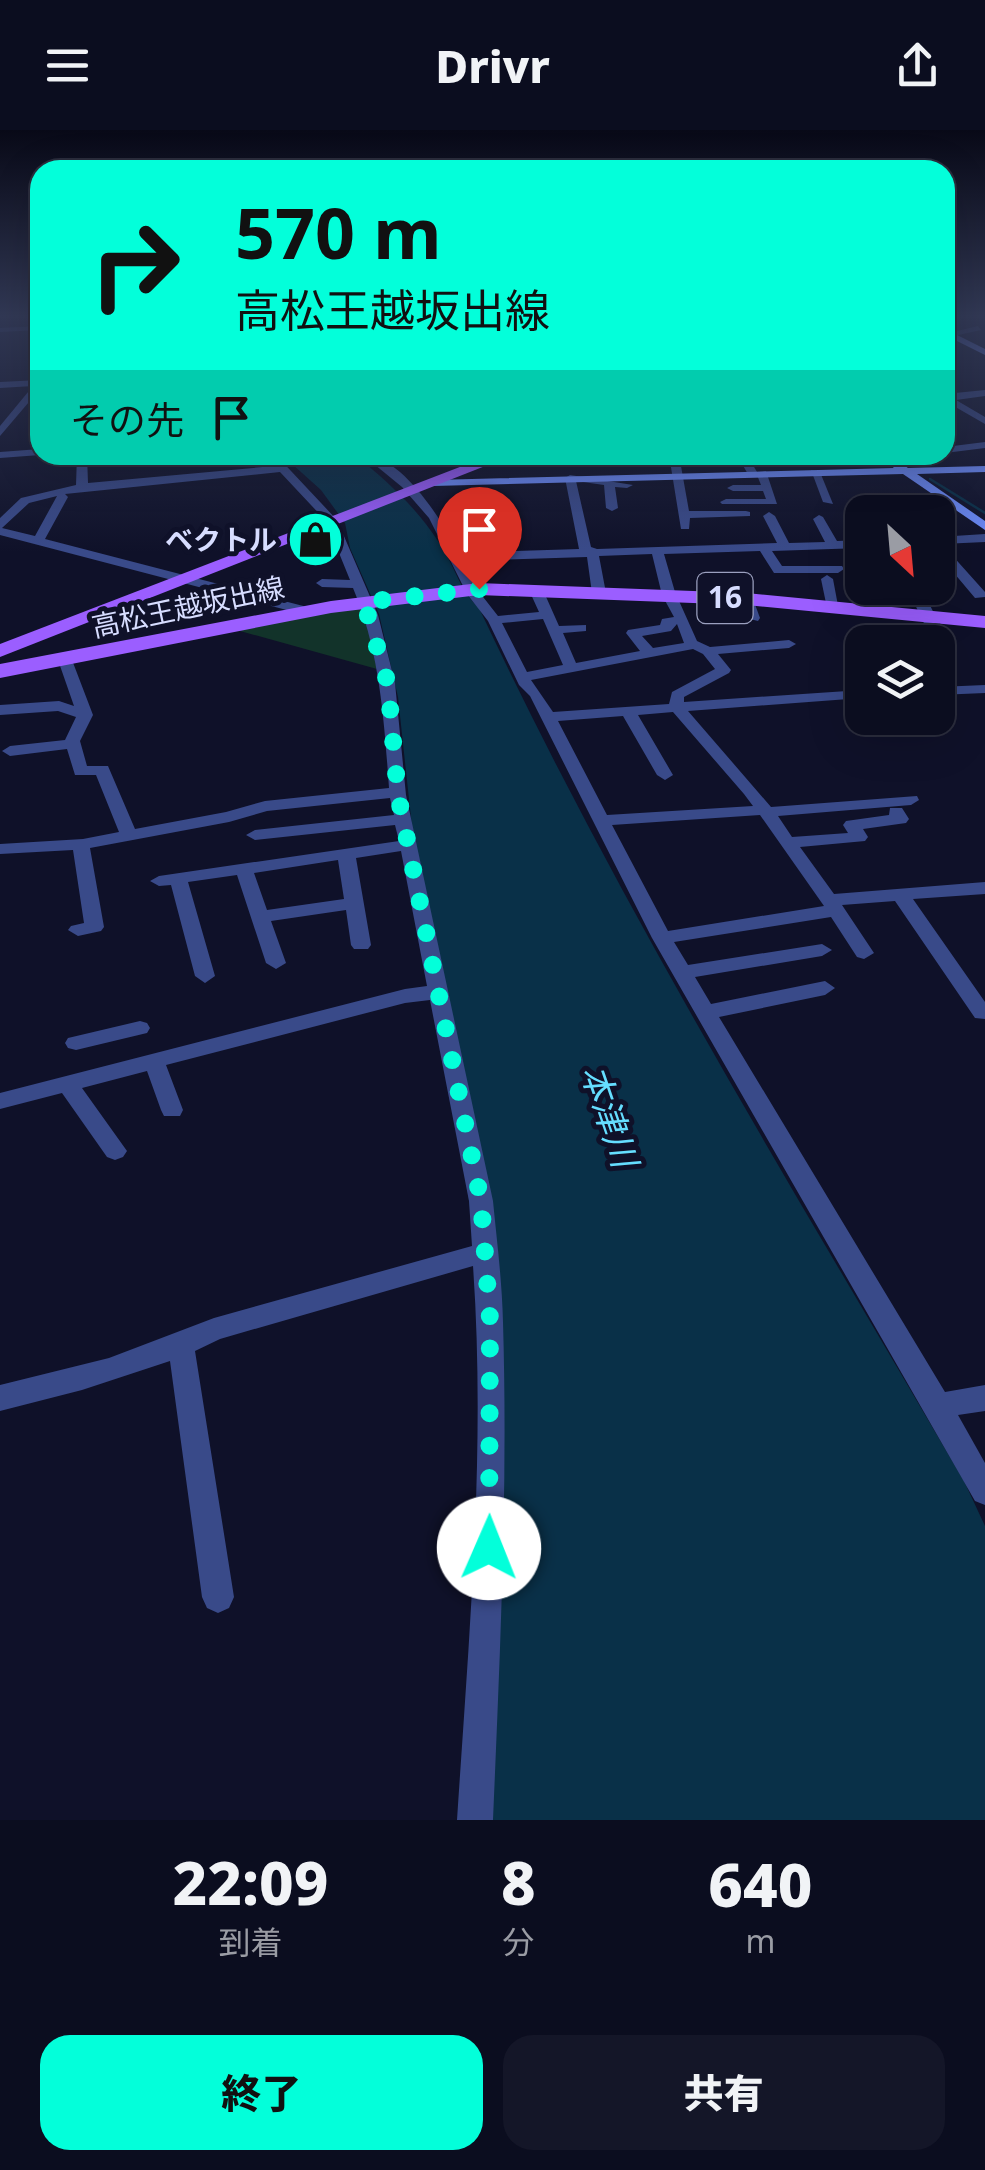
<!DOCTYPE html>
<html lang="ja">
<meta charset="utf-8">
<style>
body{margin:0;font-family:"Noto Sans","Noto Sans JP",sans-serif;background:#141628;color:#f1f3f6;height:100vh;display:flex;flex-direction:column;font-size:38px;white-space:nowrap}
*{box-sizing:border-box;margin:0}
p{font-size:32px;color:#9a9ca4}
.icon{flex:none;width:55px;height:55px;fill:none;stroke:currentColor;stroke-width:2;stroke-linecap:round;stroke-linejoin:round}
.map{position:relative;height:1690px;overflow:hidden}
.sheet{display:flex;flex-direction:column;background:#0b0d1f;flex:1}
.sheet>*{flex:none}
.top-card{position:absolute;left:30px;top:30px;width:925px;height:305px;border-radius:30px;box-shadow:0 10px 40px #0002,0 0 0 2px #2b2d3d;background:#03ffda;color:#111;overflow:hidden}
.needle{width:65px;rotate:154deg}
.tools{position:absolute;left:845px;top:365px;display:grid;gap:20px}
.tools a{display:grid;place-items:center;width:110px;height:110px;border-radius:20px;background:#0b0d1f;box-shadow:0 10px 40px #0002,0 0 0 2px #2b2d3d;font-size:50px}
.pin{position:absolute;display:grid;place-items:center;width:85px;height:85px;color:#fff;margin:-102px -42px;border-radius:50% 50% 50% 0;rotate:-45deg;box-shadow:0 0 10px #0007}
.pin .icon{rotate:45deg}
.me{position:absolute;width:110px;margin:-55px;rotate:1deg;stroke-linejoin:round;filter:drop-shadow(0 0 8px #0008)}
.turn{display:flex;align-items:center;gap:35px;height:210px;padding:0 40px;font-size:45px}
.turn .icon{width:130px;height:130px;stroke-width:2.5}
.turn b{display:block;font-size:70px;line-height:85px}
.then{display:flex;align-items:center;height:95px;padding:0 40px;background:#0003;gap:20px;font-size:38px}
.eta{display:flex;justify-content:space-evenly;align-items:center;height:170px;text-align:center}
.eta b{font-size:60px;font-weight:800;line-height:70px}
.cta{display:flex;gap:20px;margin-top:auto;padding:20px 40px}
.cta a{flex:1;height:115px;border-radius:30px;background:#03ffda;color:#111;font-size:40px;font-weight:800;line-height:115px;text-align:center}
.cta a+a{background:#141628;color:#f1f3f6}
header{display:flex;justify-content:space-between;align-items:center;height:130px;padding:0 40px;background:#0b0d1f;font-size:45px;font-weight:800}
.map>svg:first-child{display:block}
</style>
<header><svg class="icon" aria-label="menu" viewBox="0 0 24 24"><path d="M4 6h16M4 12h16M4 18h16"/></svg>Drivr<svg class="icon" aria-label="share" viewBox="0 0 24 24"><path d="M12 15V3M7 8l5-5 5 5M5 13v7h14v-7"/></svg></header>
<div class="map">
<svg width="985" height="1690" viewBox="0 0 985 1690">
<rect width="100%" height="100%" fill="#0f1129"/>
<polygon fill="#12332a" points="363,475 377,539 233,499"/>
<path fill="#093048" d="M282,325H355C387,351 415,376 438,411C454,433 459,460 479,478C621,780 796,1064 964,1351L985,1396V1690H487L500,1274L412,697L398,567L379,484L350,418L345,393L321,360Z"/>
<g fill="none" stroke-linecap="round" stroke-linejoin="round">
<polyline stroke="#093048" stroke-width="2.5" points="930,349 985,383"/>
<g fill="#394a89" fill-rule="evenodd">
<polygon points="40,196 40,200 0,202 0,198"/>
<polygon points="978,196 981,200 949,207 945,204"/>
<polygon points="945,237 953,239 955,241 945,243"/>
<polygon points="40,250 40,259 0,306 0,296 33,256 0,258 0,252"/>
<polygon points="985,260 985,266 956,270 985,287 985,294 945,271 945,264"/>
<polygon points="985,312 985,318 945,323 945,317"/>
<polygon points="40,319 40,325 0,328 0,322"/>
<path d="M77,325H87L88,353L274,336L265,325H276L337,390L378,485L395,553L406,665L493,1071C497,1112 502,1151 503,1192C508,1358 500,1524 493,1690H457C469,1506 486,1320 473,1136L220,1209L195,1221L234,1467L229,1478L218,1483L207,1478L202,1467L170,1231L82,1260L0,1281V1255L109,1228L214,1188L472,1116L469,1071L430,870L405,873L166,935L183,980L180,986H164L161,980L147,941L82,958L127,1021L123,1027L115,1030L107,1027L62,963L0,979V963L405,859L427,856L401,721L356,728L371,815L368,819H354L351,815L346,780L271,791L286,833L276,839L266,833L237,745L188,752L215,846L205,853L195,846L171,755L159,756L150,751L159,746L399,711L395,695L255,710L246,705L255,700L394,685L390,668L267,681L229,692L90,718L104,797L101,801L78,806L68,800L71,796L84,793L73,720L0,724V714L83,709L119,702L96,645H75L67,619L10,626L2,621L10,616L65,610L76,587L58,581L0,585V575L59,571L74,576L58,530L65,526L72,530L93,585L80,611L87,636H108L135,699L226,682L265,671L389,658C384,589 380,522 353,458L322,457L316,453L322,449L350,450L326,391L280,342L65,364L68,367L45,409L311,478L313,481L306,485L0,405V388L21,368L76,355ZM57,366L35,406L2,398L29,373ZM338,730L344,769L267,780L254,743Z"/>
<path d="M363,325C402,325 443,392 459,423L579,419L565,348L570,345L633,355L627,358L615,357L618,378L612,381L606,378L604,355L576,351L591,417L597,419L777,413L763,386L769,382L775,386L789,413L825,412L813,389L819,385L823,387L837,411L862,410V418L772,421L782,436H842L844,439L838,443H774L760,421L664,424L675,462L697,511L710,517L789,510L796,514L789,518L718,524L731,540L729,543L684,567V572L862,560V568L688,581L771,677L917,666L919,670L911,675L778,686L792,707L848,703L843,695L846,691L889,685L890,678H902L909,689L906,693L863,699L868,707L865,711L800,717L834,764L985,752V764L913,769L985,872V889L975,888L895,771L842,775L874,823L864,829L857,827L831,787L674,812L688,835L822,814L832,820L822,826L695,847L711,874L825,851L835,858L825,865L719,887L945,1262L985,1255V1281L958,1285L985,1333V1375L975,1371L652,808L530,566L519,555L488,491L467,464L429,388L402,357ZM652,424L662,465L674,487L662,489L660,495L628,500L626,503L640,521L576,533L563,503L586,501V495L559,496L543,460L536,456L529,460L539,482L498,486L480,463L463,431L587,427L592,463L599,467L606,463L599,426ZM543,489L563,535L527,542L502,493ZM677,494L684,513L653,518L642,506L671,501ZM693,519L703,524L715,539L672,562L669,574L553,582L531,550ZM673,582L744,664L753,676L607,685L558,591L623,586L657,645L665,650L673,645L638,585ZM760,685L824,776L668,801L612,695Z"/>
<polygon points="669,325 679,325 689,381 746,381 750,382 750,386 690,388 689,399 681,399"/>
<polygon points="737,325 747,325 757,342 766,341 777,374 722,374 720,372 726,369 766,369 763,361 733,361 727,358 733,355 761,355 757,345 749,346"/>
<polygon points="811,340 820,342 833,374 823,372"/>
<polygon points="985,404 985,412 942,414 985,462 985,467 975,468 938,424 938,407"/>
<polygon points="827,445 833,449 839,481 827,478 821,449"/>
<polygon points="910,458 922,460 952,518 950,521 940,521 938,512 933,512 908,460"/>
<polygon points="741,466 753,469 760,488 758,491 746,488"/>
<polygon points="985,555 985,563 938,565 938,557"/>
<polygon points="140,891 147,893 150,898 147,903 76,920 68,918 65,913 68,908"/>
</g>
<g fill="#6e8eff" fill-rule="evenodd">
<polygon points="945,199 985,219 985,225 945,205"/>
<polygon points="877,325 889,325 908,338 985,336 985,342 917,344 985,391 985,400 903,344 433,356 427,353 433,350 894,338"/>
</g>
<g fill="#9b5eff" fill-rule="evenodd">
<polygon points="491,325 513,325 0,527 0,514"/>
<polygon points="479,453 746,463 985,486 985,498 746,475 479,465 331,483 0,548 0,534 331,471"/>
</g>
</g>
<linearGradient id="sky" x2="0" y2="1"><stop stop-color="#080917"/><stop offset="0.44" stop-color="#313854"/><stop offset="1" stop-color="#313854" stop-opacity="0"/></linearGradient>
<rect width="985" height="422" fill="url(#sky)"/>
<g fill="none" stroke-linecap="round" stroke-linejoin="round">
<polyline stroke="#03ffda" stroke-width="18" stroke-dasharray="0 32.4" points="479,459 364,472 388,554 398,665 481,1071 490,1189 489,1418"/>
</g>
<defs>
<symbol id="shop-disc" viewBox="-11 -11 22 22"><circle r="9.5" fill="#03ffda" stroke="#0f1129"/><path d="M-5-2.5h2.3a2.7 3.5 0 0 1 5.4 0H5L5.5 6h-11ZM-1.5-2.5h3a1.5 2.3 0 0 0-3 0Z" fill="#111"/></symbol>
</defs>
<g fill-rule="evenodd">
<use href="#shop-disc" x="284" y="378" width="63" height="63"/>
</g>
<g text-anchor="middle" stroke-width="10" stroke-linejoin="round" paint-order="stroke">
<g font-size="28" font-weight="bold" fill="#d7ddff" stroke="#0f1129" text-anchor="end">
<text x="277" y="420">ベクトル</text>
</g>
<g font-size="28" fill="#d7ddff" stroke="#0f1129">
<text transform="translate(188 477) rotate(-12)" y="10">高松王越坂出線</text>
</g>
<rect fill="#0f1129" stroke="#9ba0bf" stroke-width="2.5" x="697.5" y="443" width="55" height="50" rx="8"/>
<g font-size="30" font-weight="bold" fill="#d7ddff">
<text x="725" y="478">16</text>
</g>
<g font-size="35" font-style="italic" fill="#65deff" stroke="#0f1129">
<text transform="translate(609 986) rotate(71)" y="12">本津川</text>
</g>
</g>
</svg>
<div class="tools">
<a><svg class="needle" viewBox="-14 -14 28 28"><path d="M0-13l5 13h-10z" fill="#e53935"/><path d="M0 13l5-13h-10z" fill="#9a9ca4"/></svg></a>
<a><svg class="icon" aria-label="layers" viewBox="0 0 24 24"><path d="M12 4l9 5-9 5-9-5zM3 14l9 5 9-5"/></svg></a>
</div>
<div class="pin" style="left:479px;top:459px;background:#d93025"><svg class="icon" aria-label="arrive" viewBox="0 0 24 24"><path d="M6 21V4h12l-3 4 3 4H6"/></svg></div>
<svg class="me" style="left:489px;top:1418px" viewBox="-20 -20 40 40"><circle r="19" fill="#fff"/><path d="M0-13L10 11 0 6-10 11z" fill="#03ffda"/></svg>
<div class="top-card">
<div class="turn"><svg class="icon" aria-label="right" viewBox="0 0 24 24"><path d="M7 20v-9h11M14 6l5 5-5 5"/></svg><div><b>570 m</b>高松王越坂出線</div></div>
<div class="then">その先<svg class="icon" aria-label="arrive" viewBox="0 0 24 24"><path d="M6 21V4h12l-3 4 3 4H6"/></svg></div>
</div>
</div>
<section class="sheet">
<div class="eta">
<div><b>22:09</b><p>到着</p></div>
<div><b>8</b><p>分</p></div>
<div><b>640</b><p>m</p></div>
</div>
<div class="cta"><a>終了</a><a>共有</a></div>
</section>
